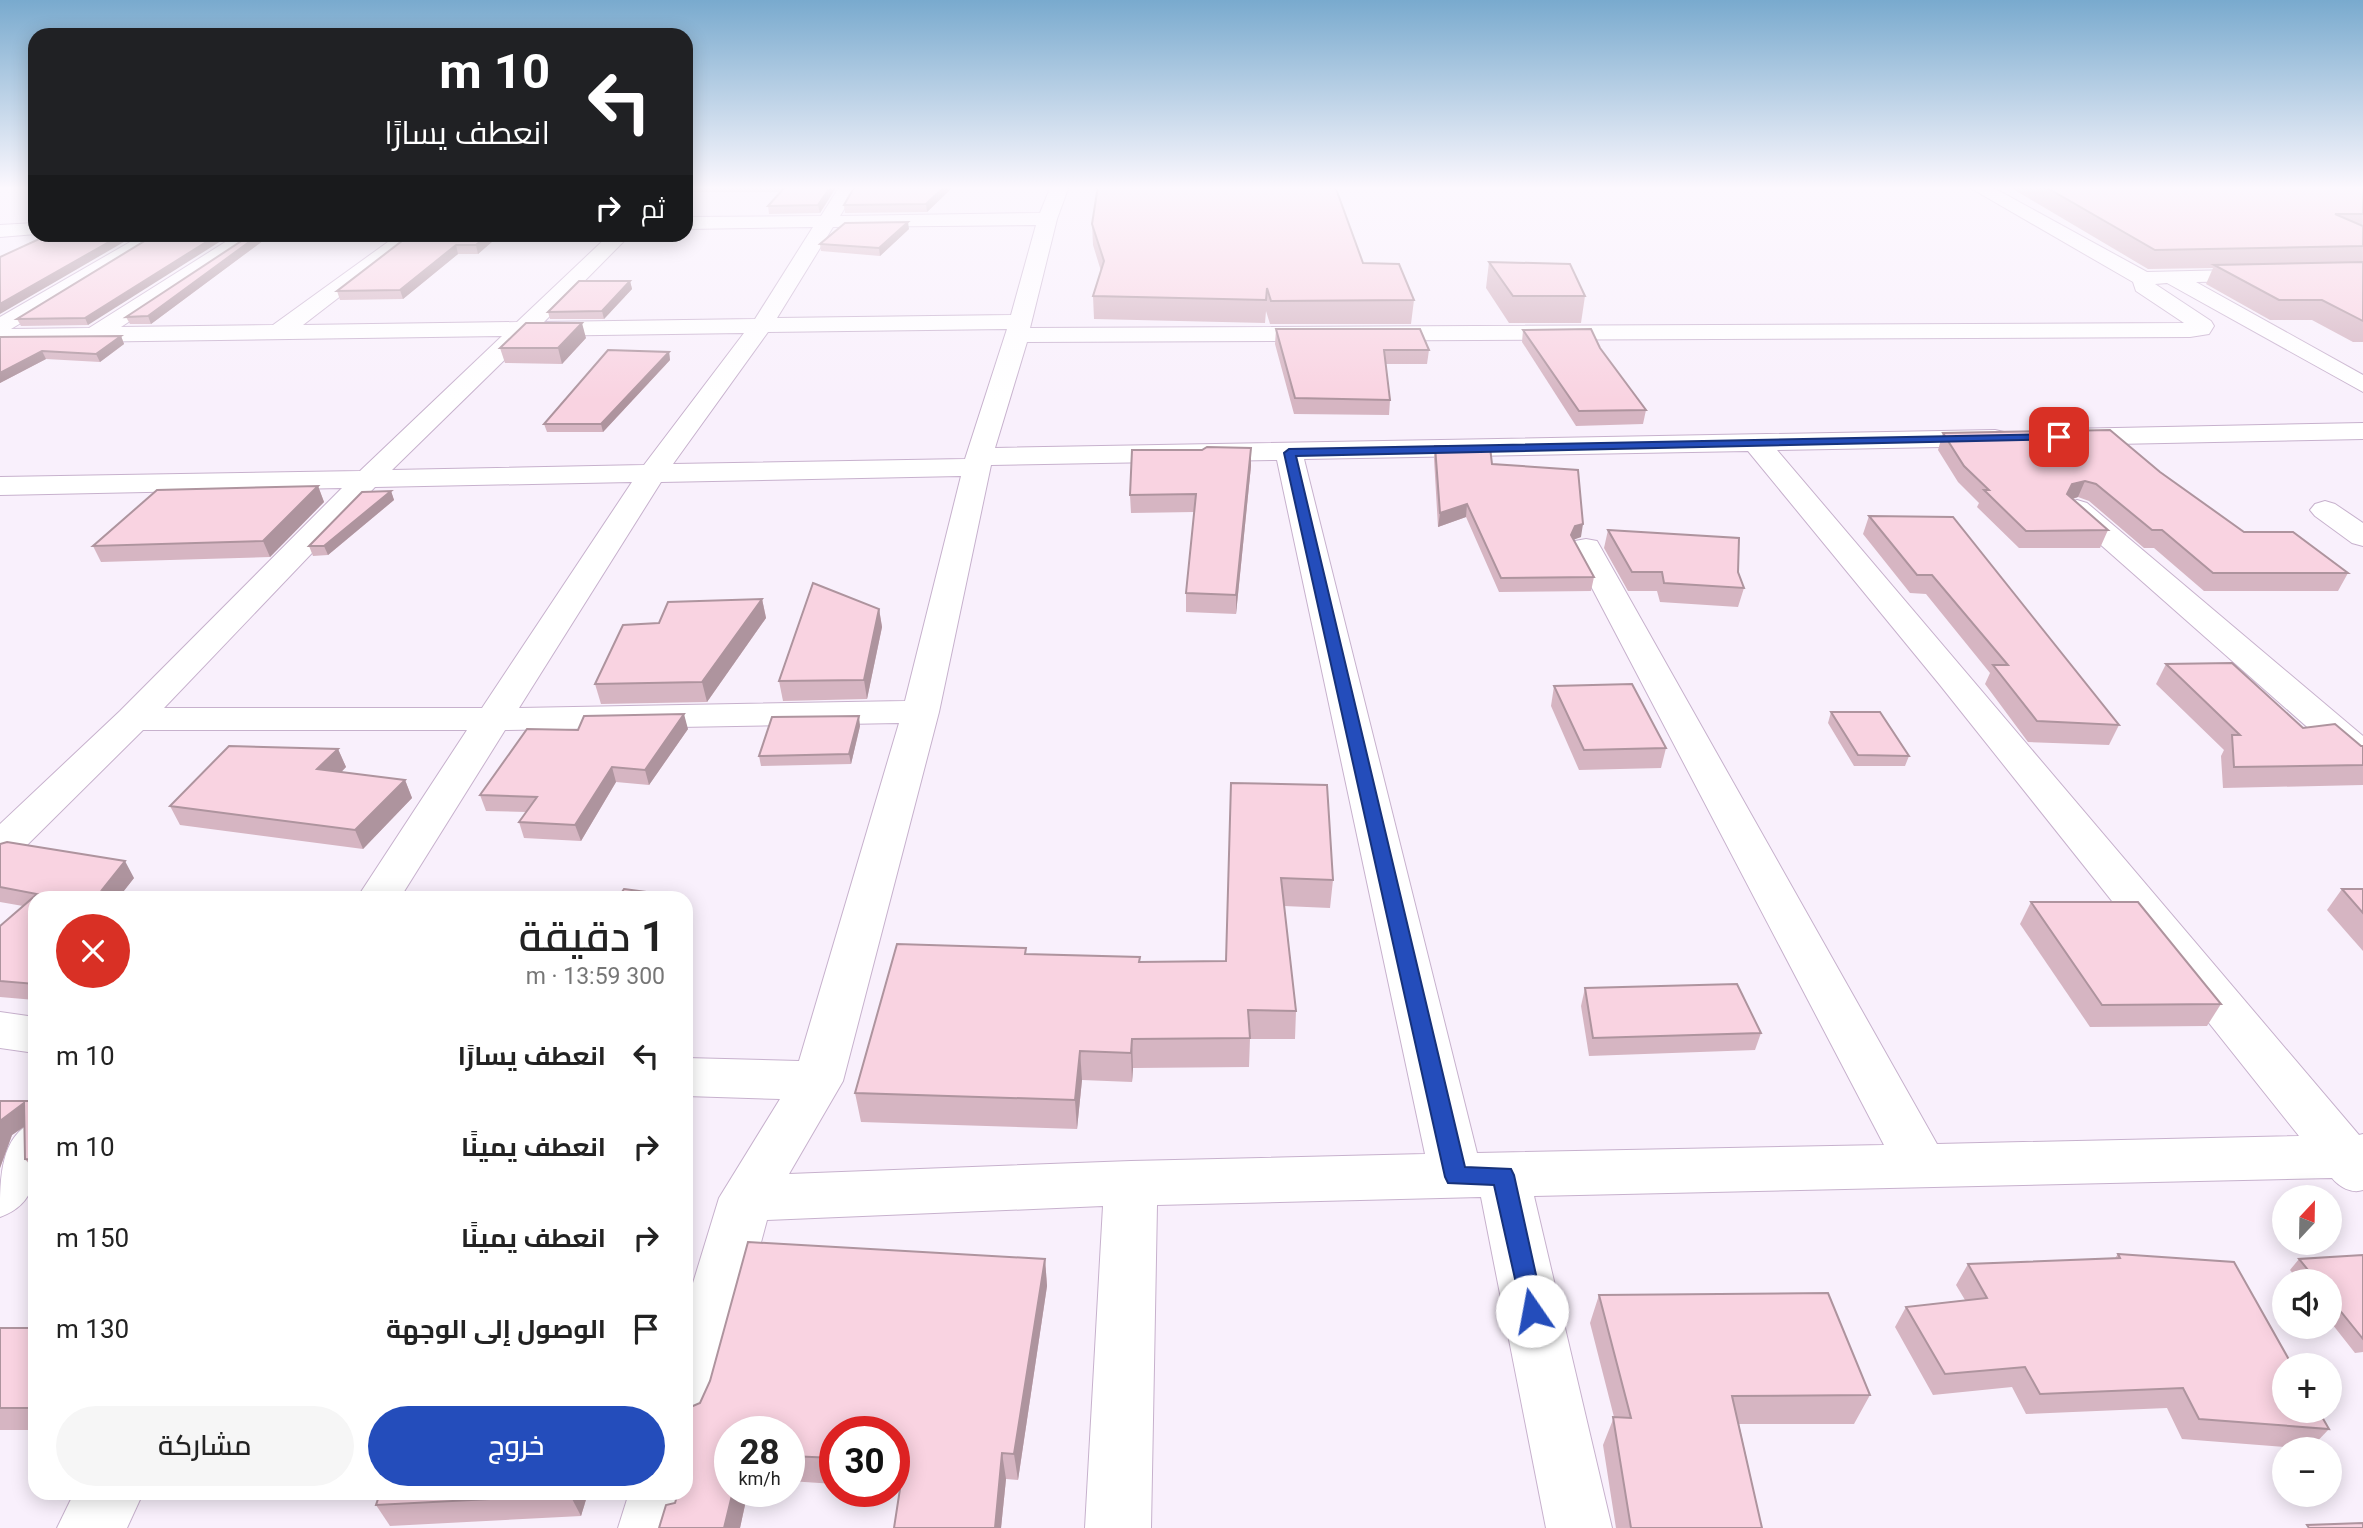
<!DOCTYPE html>
<html lang="ar">
<meta charset="utf-8">
<style>
body{margin:0;font-family:Roboto,Cairo,sans-serif;background:#f6f6f6;color:#222;direction:rtl;height:100vh;display:flex;flex-direction:column;font-size:26px;white-space:nowrap}
*{box-sizing:border-box;margin:0}
p{font-size:23px;color:#767676}
.icon{flex:none;width:38px;height:38px;fill:none;stroke:currentColor;stroke-width:2;stroke-linecap:round;stroke-linejoin:round}
.map{position:relative;flex:1;overflow:hidden;direction:ltr}
.drawer{position:absolute;left:28px;top:891px;width:665px;height:609px;display:flex;flex-direction:column;background:#fff;border-radius:21px;box-shadow:0 4px 18px #0003;direction:rtl}
.drawer>*{flex:none}
.guide{position:absolute;left:28px;top:28px;width:665px;height:214px;border-radius:21px;box-shadow:0 4px 18px #0003;direction:rtl;background:#202124;color:#fff;overflow:hidden}
.needle{width:46px;rotate:22deg}
.tools{position:absolute;left:2272px;top:1185px;display:grid;gap:14px}
.tools a{display:grid;place-items:center;width:70px;height:70px;border-radius:50%;background:#fff;box-shadow:0 4px 18px #0003;font-size:35px}
.speed{position:absolute;left:714px;top:1416px;display:flex;gap:14px;font-size:35px;font-weight:700;text-align:center}
.speed>*{display:grid;place-content:center;width:91px;height:91px;border-radius:50%;background:#fff;box-shadow:0 4px 18px #0003;line-height:1}
.speed small{font-size:18px;font-weight:400}
.speed .limit{border:10px solid #d22;background:#fff;color:#111}
.pin{position:absolute;display:grid;place-items:center;width:60px;height:60px;color:#fff;margin:-30px;border-radius:14px;box-shadow:0 4px 10px #0006}
.me{position:absolute;width:77px;margin:-38px;rotate:348deg;stroke-linejoin:round;filter:drop-shadow(0 0 5px #0008)}
.turn{display:flex;align-items:center;gap:24px;height:147px;padding:0 28px;font-size:32px}
.turn .icon{width:91px;height:91px;stroke-width:2.5}
.turn b{display:block;font-size:49px;line-height:60px}
.then{display:flex;align-items:center;height:66px;padding:0 28px;background:#0003;gap:14px;font-size:26px}
.round{display:grid;place-items:center;flex:none;width:74px;height:74px;border-radius:37px;background:#f6f6f6}
.summary{display:flex;align-items:center;justify-content:space-between;height:119px;padding:0 28px}
h1{font-size:42px;font-weight:600;line-height:52px}
.action{display:flex;gap:14px;margin-top:auto;padding:14px 28px}
.action a{flex:1;height:80px;border-radius:42px;background:#244dbb;color:#fff;font-size:28px;font-weight:600;line-height:80px;text-align:center}
.action a+a{background:#f6f6f6;color:#222}
ul{padding:0;list-style:none}
li{display:flex;align-items:center;gap:21px;height:91px;padding:0 28px}
li div{flex:1}
li b{display:block;font-size:26px}
li em{font-style:normal}
.map>svg:first-child{display:block}
</style>
<div class="map">
<svg width="2363" height="1528" viewBox="0 0 2363 1528">
<rect width="100%" height="100%" fill="#f9f0fc"/>
<g fill="none" stroke-linecap="round" stroke-linejoin="round">
<defs>
<g id="minor">
<path d="M840,186H858L840,216L1040,213L1051,186H1069L1057,219L1030,328L2184,323L2136,291L2133,282L1967,186H1990L2147,272L2363,267V279L2196,282L2363,375V392L2167,283L2155,284L2211,321L2214,326L2209,334L2190,337L1027,342L995,448L1995,430L2004,432L2008,438L2004,444L1995,446L1777,450L2359,1135L2363,1134V1190C2352,1194 2339,1187 2332,1178L1534,1196L1612,1528H1546L1481,1197L1157,1205L1151,1528H1085L1103,1206L767,1220L717,1407L708,1428L686,1437V1306L719,1198L780,1099L686,1096V1058L799,1061L899,723L505,730L400,898H357L467,730H143L15,857L0,860V824L120,711L342,488L0,495V477L360,471L502,336L0,343V317L144,234H168L11,329L89,328L238,234H261L121,327L273,325L399,234H421L303,325L517,322L610,234H631L544,322L755,319L813,227L686,229V217L821,216ZM1036,225L1011,315L777,318L833,227ZM1007,329L965,459L673,464L768,332ZM744,333L644,465L392,470L529,336ZM1748,451L1940,685L2299,1136L1937,1144L1601,548L1597,541L1586,539L1575,541L1571,548L1884,1145L1477,1153L1304,459ZM1277,460L1425,1154L1131,1161L789,1174L843,1081L939,712L991,465ZM961,476L905,701L519,708L661,482ZM632,482L482,708H164L375,487Z"/>
<polygon points="35,223 36,234 0,237 0,225"/>
<polygon points="2363,423 2363,439 2066,445 2057,443 2053,437 2057,431 2066,429"/>
<polygon points="2077,500 2087,503 2363,736 2363,767 2349,764 2067,515 2062,509 2067,503"/>
<polygon points="2325,501 2335,504 2363,523 2363,546 2352,543 2315,516 2310,510 2315,504"/>
<polygon points="0,1012 35,1017 35,1053 0,1048"/>
<path d="M35,1121C35,1161 45,1201 0,1217C0,1177 0,1136 35,1121Z"/>
<polygon points="686,1475 693,1493 684,1528 618,1528 629,1493 686,1493"/>
<polygon points="74,1493 143,1493 127,1528 57,1528"/>
</g>
</defs>
<use href="#minor" stroke="#c7b1cd" stroke-width="2"/>
<use href="#minor" fill="#fff" fill-rule="evenodd"/>
</g>
<g fill="#d6b5c2">
<polygon points="686,186 837,186 820,213 769,214 768,206 781,192 686,192"/>
<polygon points="954,186 927,212 845,213 844,205"/>
<polygon points="2008,186 2363,186 2363,342 2353,342 2312,320 2270,320 2206,284 2213,268 2148,269"/>
<polygon points="1092,224 1363,263 1414,300 1411,324 1270,324 1266,311 1265,323 1094,319 1093,296 1101,271 1093,245"/>
<polygon points="909,229 880,256 821,251 820,244"/>
<polygon points="156,234 88,325 21,326 17,319"/>
<polygon points="252,234 272,234 151,324 130,324 126,317"/>
<polygon points="411,234 501,234 478,254 458,254 403,299 340,300 337,291"/>
<polygon points="1489,262 1585,296 1581,323 1509,323 1486,288"/>
<polygon points="630,281 632,289 604,319 550,319 548,312"/>
<polygon points="1276,329 1429,350 1427,364 1386,364 1390,400 1389,415 1294,414 1275,344"/>
<polygon points="1523,330 1600,348 1646,410 1643,424 1576,426 1522,342"/>
<polygon points="121,336 124,344 100,362 46,359 0,383 0,337"/>
<polygon points="586,338 562,364 505,363 500,348"/>
<polygon points="669,352 670,360 603,432 547,432 544,424"/>
<polygon points="1943,433 2160,472 2244,532 2348,573 2338,591 2204,591 2154,548 2144,548 2089,501 2078,497 2073,499 2108,530 2100,548 2019,548 1977,507 1979,503 1958,482 1938,450"/>
<polygon points="1435,446 1492,464 1581,537 1573,539 1594,577 1591,591 1499,592 1466,517 1438,527 1434,459"/>
<polygon points="1251,448 1251,466 1236,614 1186,612 1186,593 1194,512 1131,513 1130,495 1202,450"/>
<polygon points="318,486 324,502 270,557 101,562 93,546"/>
<polygon points="391,491 394,500 328,555 313,556 309,546"/>
<polygon points="1869,516 2119,725 2109,745 2028,742 1985,684 1990,673 1926,594 1910,593 1863,534"/>
<polygon points="1608,530 1738,572 1744,588 1738,607 1660,602 1657,591 1628,591 1604,548"/>
<polygon points="762,599 766,618 707,702 601,704 595,684 659,623"/>
<polygon points="879,609 882,627 867,699 783,701 779,681"/>
<polygon points="2166,664 2303,728 2363,746 2363,785 2223,788 2221,756 2224,750 2156,684"/>
<polygon points="1554,686 1666,748 1661,768 1579,770 1551,706"/>
<polygon points="1831,712 1909,756 1905,766 1854,766 1828,723"/>
<polygon points="860,726 851,764 761,766 759,756"/>
<polygon points="688,729 649,785 616,782 581,841 524,838 519,822 526,812 486,811 480,795 578,730"/>
<polygon points="338,749 346,767 341,772 405,780 412,798 363,849 180,825 170,806"/>
<polygon points="1231,783 1333,880 1330,908 1284,906 1296,1011 1295,1039 1250,1039 1249,1067 1133,1068 1132,1082 1082,1080 1077,1129 861,1122 855,1093 1027,954 1140,962 1226,961"/>
<polygon points="0,844 134,878 123,892 35,898 35,1000 0,997 0,926 23,906 0,902"/>
<polygon points="2342,889 2363,889 2363,951 2327,910"/>
<polygon points="2031,902 2221,1004 2207,1026 2090,1027 2020,924"/>
<polygon points="1585,988 1761,1033 1755,1050 1589,1056 1581,1006"/>
<polygon points="0,1101 35,1101 35,1171 25,1159 24,1127 12,1135 0,1168"/>
<polygon points="2118,1254 2329,1429 2310,1449 2182,1439 2167,1408 2026,1414 2012,1387 1933,1395 1895,1327 1906,1307 1965,1300 1956,1285 1968,1264 2115,1258"/>
<polygon points="2363,1255 2363,1352 2355,1353 2329,1320 2329,1281 2299,1281 2290,1270 2299,1259"/>
<polygon points="1045,1259 1047,1286 1018,1480 1006,1479 1001,1528 894,1528 900,1488 894,1488 894,1432 835,1432 835,1484 789,1481 789,1432 730,1432 748,1491 740,1528 659,1528 675,1503 686,1493 686,1409"/>
<polygon points="1599,1295 1870,1395 1854,1424 1739,1424 1762,1528 1616,1528 1603,1445 1614,1417 1590,1323"/>
<rect x="0" y="1328" width="35" height="102"/>
<polygon points="380,1493 588,1493 581,1516 390,1526 376,1505"/>
</g>
<g fill="#ae949e">
<polygon points="831,186 837,186 820,213 818,205"/>
<polygon points="945,186 954,186 927,212 926,204"/>
<polygon points="908,222 909,229 880,256 879,248"/>
<polygon points="123,234 127,234 129,239 0,314 0,304"/>
<polygon points="219,234 232,234 88,325 85,318"/>
<polygon points="260,234 272,234 151,324 148,316"/>
<polygon points="489,234 501,234 478,254 476,245"/>
<polygon points="456,245 458,254 403,299 400,290"/>
<polygon points="630,281 632,289 604,319 602,311"/>
<polygon points="582,323 586,338 562,364 558,348"/>
<polygon points="121,336 124,344 100,362 96,354"/>
<polygon points="42,351 46,359 0,383 0,373"/>
<polygon points="669,352 670,360 603,432 601,424"/>
<polygon points="1251,448 1251,466 1236,614 1236,595"/>
<polygon points="2085,481 2078,497 2065,501 2067,494 2072,484"/>
<polygon points="318,486 324,502 270,557 263,541"/>
<polygon points="391,491 394,500 328,555 324,546"/>
<polygon points="1467,504 1466,517 1438,527 1440,513"/>
<polygon points="1583,524 1581,537 1573,540 1571,535 1575,526"/>
<polygon points="762,599 766,618 707,702 702,682"/>
<polygon points="879,609 882,627 867,699 864,680"/>
<polygon points="684,714 688,729 649,785 645,770"/>
<polygon points="859,716 860,726 851,764 849,754"/>
<polygon points="338,749 346,767 326,788 317,769"/>
<polygon points="612,767 616,782 581,841 575,825"/>
<polygon points="405,780 412,798 363,849 355,830"/>
<polygon points="125,861 134,878 123,892 126,898 107,898 102,890"/>
<polygon points="1132,1039 1133,1068 1132,1082 1131,1053"/>
<polygon points="1080,1051 1082,1080 1077,1129 1075,1100"/>
<polygon points="24,1103 35,1119 12,1135 0,1168 0,1121"/>
<polygon points="1045,1259 1047,1286 1018,1480 1014,1454"/>
<polygon points="1002,1453 1006,1479 1001,1528 995,1528"/>
<polygon points="733,1491 748,1491 740,1528 724,1528"/>
<polygon points="571,1493 588,1493 581,1516 570,1495"/>
</g>
<g fill="#f9d3e1" stroke="#ae949e" stroke-width="2">
<polygon points="786,186 831,186 818,205 768,206"/>
<polygon points="855,186 945,186 926,204 844,205"/>
<polygon points="1098,186 1335,186 1363,263 1399,264 1414,300 1271,301 1267,288 1266,300 1093,296 1104,261 1092,224"/>
<polygon points="2044,186 2363,186 2363,214 2335,214 2363,226 2363,246 2155,250"/>
<polygon points="908,222 879,248 820,244 845,223"/>
<polygon points="50,234 123,234 0,304 0,257"/>
<polygon points="156,234 219,234 85,318 17,319"/>
<polygon points="252,234 260,234 148,316 126,317"/>
<polygon points="411,234 489,234 476,245 456,245 400,290 337,291"/>
<polygon points="1489,262 1570,264 1585,296 1513,296"/>
<polygon points="2363,262 2363,321 2322,300 2279,300 2214,265"/>
<polygon points="579,281 630,281 602,311 548,312"/>
<polygon points="526,323 582,323 558,348 500,348"/>
<polygon points="1276,329 1420,329 1429,350 1384,350 1390,400 1295,398"/>
<polygon points="1591,329 1600,348 1646,410 1579,411 1523,330"/>
<polygon points="121,336 96,354 42,351 0,373 0,337"/>
<polygon points="608,350 669,352 601,424 544,424"/>
<polygon points="2110,430 2160,472 2244,532 2293,532 2348,573 2213,573 2162,530 2152,530 2096,484 2085,481 2072,484 2067,494 2108,530 2026,531 1984,490 1989,490 1964,466 1943,433"/>
<polygon points="1435,446 1490,447 1492,464 1578,470 1583,524 1575,526 1571,535 1594,577 1501,578 1467,504 1440,513"/>
<polygon points="1207,447 1251,448 1236,595 1186,593 1196,494 1130,495 1132,450 1202,450"/>
<polygon points="318,486 263,541 93,546 157,490"/>
<polygon points="391,491 324,546 309,546 362,492"/>
<polygon points="1869,516 1953,517 2119,725 2037,721 1993,665 2008,665 1932,575 1917,575"/>
<polygon points="1608,530 1739,538 1738,572 1744,588 1664,583 1662,572 1632,572"/>
<polygon points="813,583 879,609 864,680 779,681"/>
<polygon points="762,599 702,682 595,684 623,625 659,623 668,602"/>
<polygon points="2232,663 2303,728 2335,724 2361,746 2363,746 2363,765 2234,767 2232,735 2240,735 2166,664"/>
<polygon points="1632,684 1666,748 1584,750 1554,686"/>
<polygon points="1831,712 1880,712 1909,756 1858,755"/>
<polygon points="684,714 645,770 612,767 575,825 519,822 537,797 480,795 527,729 578,730 584,716"/>
<polygon points="859,716 849,754 759,756 772,717"/>
<polygon points="229,746 338,749 317,769 405,780 355,830 170,806"/>
<polygon points="1231,783 1327,785 1333,880 1281,878 1296,1011 1248,1010 1250,1038 1132,1039 1131,1053 1080,1051 1075,1100 855,1093 897,944 1026,948 1025,954 1140,957 1139,962 1226,961"/>
<polygon points="7,842 125,861 102,890 123,892 117,898 35,898 35,984 0,981 0,926 37,894 0,887 0,844"/>
<polygon points="624,889 684,897 618,898"/>
<polygon points="2342,889 2363,889 2363,913"/>
<polygon points="2031,902 2138,902 2221,1004 2102,1005"/>
<polygon points="1737,984 1761,1033 1593,1038 1585,988"/>
<polygon points="0,1101 35,1101 35,1160 25,1159 24,1103 0,1121"/>
<polygon points="748,1242 1045,1259 1014,1454 1002,1453 995,1528 894,1528 904,1463 894,1462 894,1432 835,1432 835,1458 789,1456 789,1432 730,1432 730,1491 733,1491 724,1528 659,1528 666,1505 675,1503 678,1493 686,1493 686,1409 700,1403 710,1381"/>
<polygon points="2118,1254 2234,1262 2292,1365 2284,1365 2284,1410 2318,1410 2329,1429 2199,1419 2183,1388 2040,1394 2025,1367 1945,1374 1906,1307 1987,1298 1968,1264 2120,1258"/>
<polygon points="2363,1255 2363,1339 2329,1297 2329,1281 2317,1281 2299,1259"/>
<polygon points="1828,1293 1870,1395 1732,1396 1762,1528 1631,1528 1613,1417 1631,1418 1599,1295"/>
<rect x="0" y="1328" width="35" height="80"/>
<polygon points="380,1493 571,1493 570,1495 376,1505"/>
<polygon points="2363,1523 2363,1528 2309,1528 2307,1525"/>
</g>
<linearGradient id="sky" x2="0" y2="1"><stop stop-color="#79aace"/><stop offset="0.47" stop-color="#fcf8fe"/><stop offset="1" stop-color="#fcf8fe" stop-opacity="0"/></linearGradient>
<rect width="2363" height="400" fill="url(#sky)"/>
<polygon fill="#244dbb" stroke="#17327a" stroke-width="2" points="2059,434 2063,435 2063,439 1296,456 1465,1167 1511,1169 1514,1175 1544,1311 1541,1319 1532,1322 1524,1319 1494,1185 1448,1183 1445,1177 1284,453 1289,449"/>
</svg>
<div class="tools">
<a><svg class="needle" viewBox="-14 -14 28 28"><path d="M0-13l5 13h-10z" fill="#e53935"/><path d="M0 13l5-13h-10z" fill="#767676"/></svg></a>
<a><svg class="icon" aria-label="sound" viewBox="0 0 24 24"><path d="M4 9h4l5-4v14l-5-4H4zM17 9q2 3 0 6"/></svg></a>
<a>+</a>
<a>−</a>
</div>
<div class="speed"><div>28<small>km/h</small></div><div class="limit">30</div></div>
<div class="pin" style="left:2059px;top:437px;background:#d93025"><svg class="icon" aria-label="arrive" viewBox="0 0 24 24"><path d="M6 21V4h12l-3 4 3 4H6"/></svg></div>
<svg class="me" style="left:1532px;top:1311px" viewBox="-20 -20 40 40"><circle r="19" fill="#fff"/><path d="M0-13L10 11 0 6-10 11z" fill="#244dbb"/></svg>
<div class="guide">
<div class="turn"><svg class="icon" aria-label="left" viewBox="0 0 24 24"><path d="M17 20v-9H6M10 6l-5 5 5 5"/></svg><div><b>10 m</b>انعطف يسارًا</div></div>
<div class="then">ثم<svg class="icon" aria-label="right" viewBox="0 0 24 24"><path d="M7 20v-9h11M14 6l5 5-5 5"/></svg></div>
</div>
<section class="drawer">
<div class="summary"><div><h1>1 دقيقة</h1><p>300 m · 13:59</p></div><a class="round" style="background:#d93025;color:#fff"><svg class="icon" aria-label="close" viewBox="0 0 24 24"><path d="M6 6l12 12M18 6L6 18"/></svg></a></div>
<ul>
<li><svg class="icon" aria-label="left" viewBox="0 0 24 24"><path d="M17 20v-9H6M10 6l-5 5 5 5"/></svg><div><b>انعطف يسارًا</b></div><em>10 m</em></li>
<li><svg class="icon" aria-label="right" viewBox="0 0 24 24"><path d="M7 20v-9h11M14 6l5 5-5 5"/></svg><div><b>انعطف يمينًا</b></div><em>10 m</em></li>
<li><svg class="icon" aria-label="right" viewBox="0 0 24 24"><path d="M7 20v-9h11M14 6l5 5-5 5"/></svg><div><b>انعطف يمينًا</b></div><em>150 m</em></li>
<li><svg class="icon" aria-label="arrive" viewBox="0 0 24 24"><path d="M6 21V4h12l-3 4 3 4H6"/></svg><div><b>الوصول إلى الوجهة</b></div><em>130 m</em></li>
</ul>
<div class="action"><a>خروج</a><a>مشاركة</a></div>
</section>
</div>
